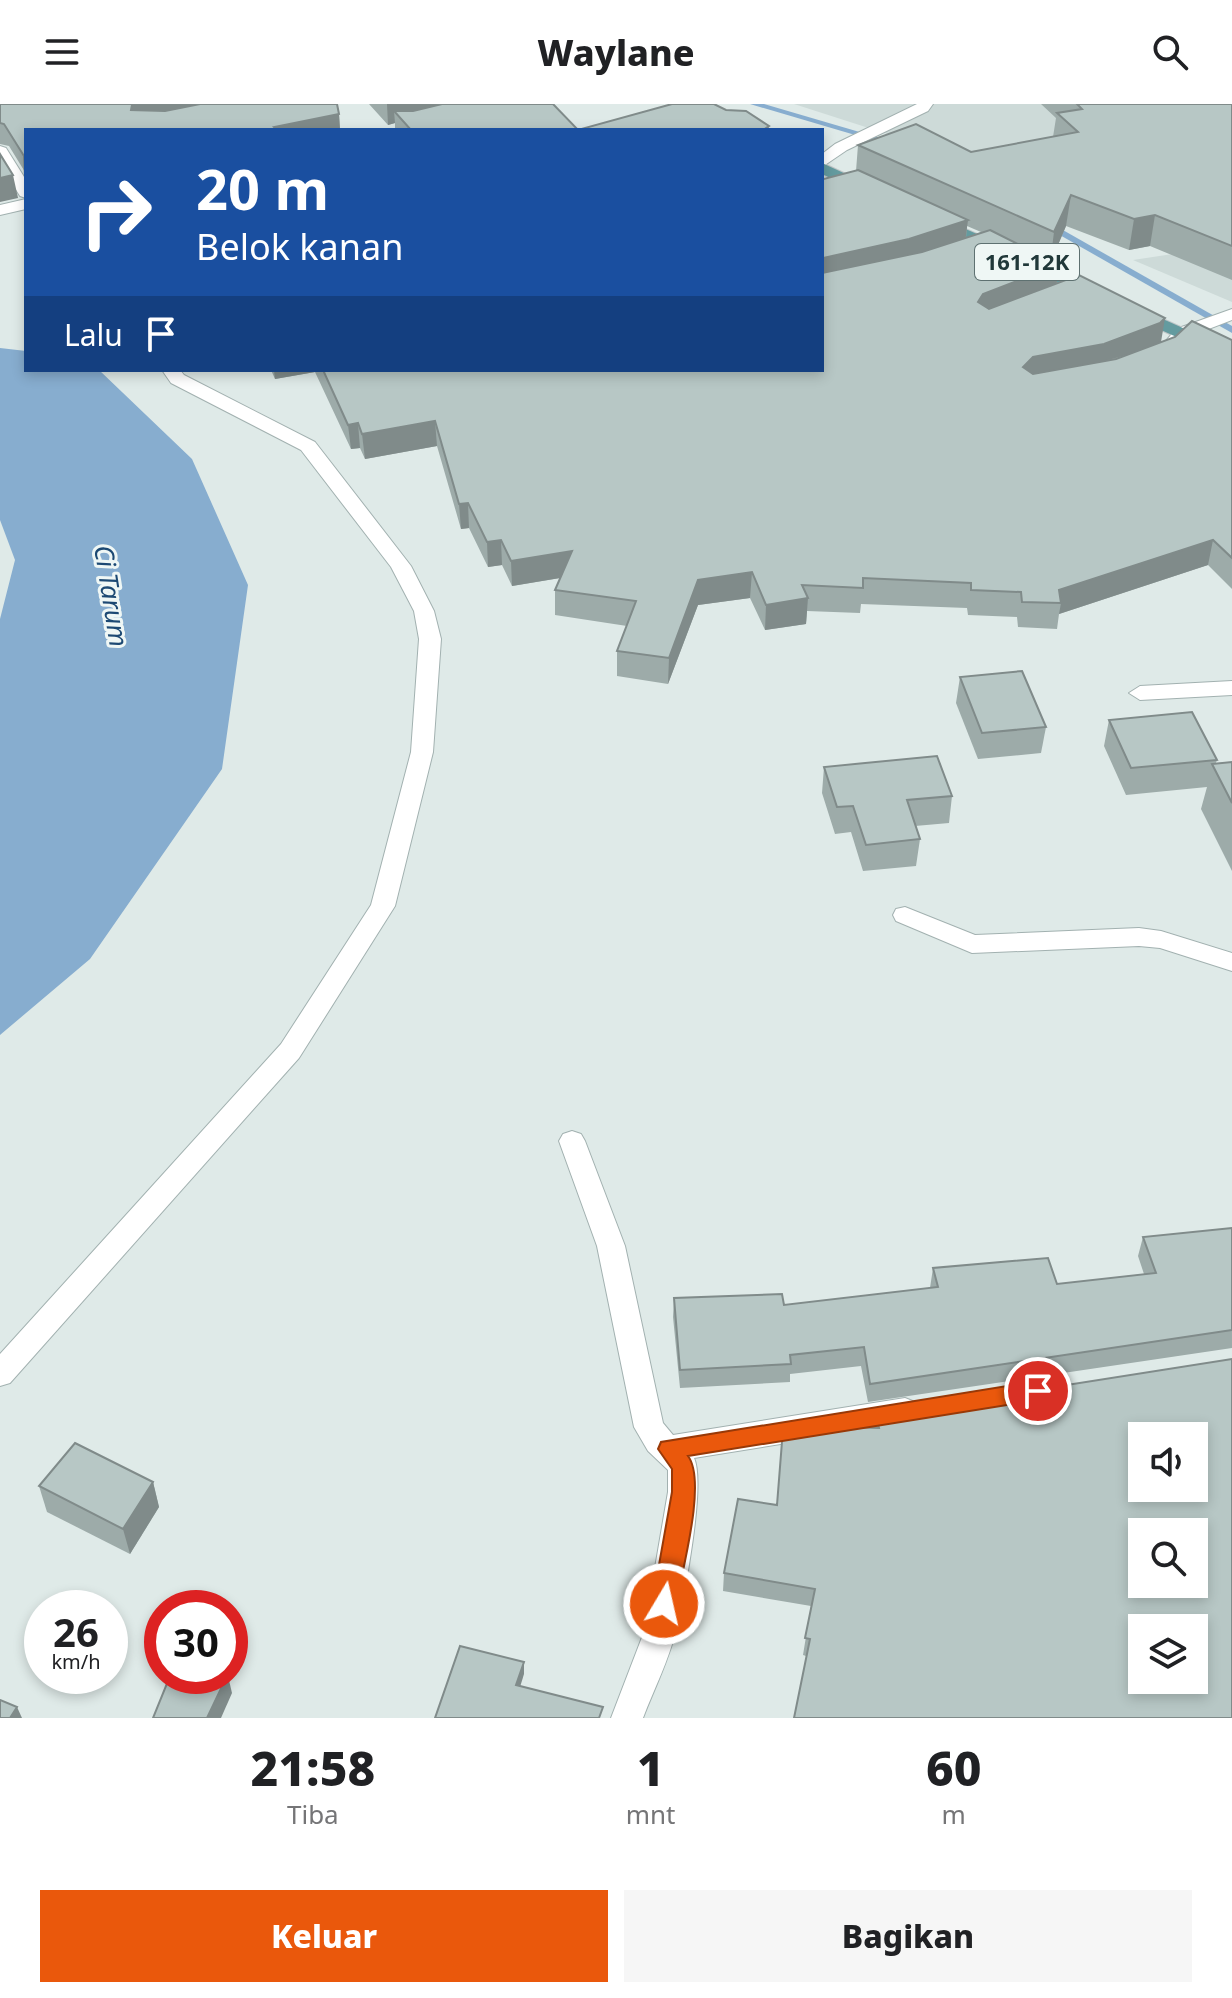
<!DOCTYPE html>
<html lang="id">
<style>
body{margin:0;font-family:"Noto Sans",sans-serif;background:#f6f6f6;color:#202124;height:100vh;display:flex;flex-direction:column;font-size:30px;white-space:nowrap}
*{box-sizing:border-box;margin:0}
p{font-size:26px;color:#757577}
.icon{flex:none;width:44px;height:44px;fill:none;stroke:currentColor;stroke-width:2;stroke-linecap:round;stroke-linejoin:round}
.map{position:relative;height:1614px;overflow:hidden}
.panel{display:flex;flex-direction:column;background:#fff;flex:1}
.panel>*{flex:none}
.banner{position:absolute;left:24px;top:24px;width:800px;height:244px;border-radius:0px;box-shadow:0 4px 12px #0003;background:#1a4fa0;color:#fff;overflow:hidden}
.buttons{position:absolute;left:1128px;top:1318px;display:grid;gap:16px}
.buttons a{display:grid;place-items:center;width:80px;height:80px;border-radius:0px;background:#fff;box-shadow:0 4px 12px #0003;font-size:40px}
.speed{position:absolute;left:24px;top:1486px;display:flex;gap:16px;font-size:40px;font-weight:700;text-align:center}
.speed>*{display:grid;place-content:center;width:104px;height:104px;border-radius:50%;background:#fff;box-shadow:0 4px 12px #0003;line-height:1}
.speed small{font-size:20px;font-weight:400}
.speed .limit{border:12px solid #d22;background:#fff;color:#111}
.pin{position:absolute;display:grid;place-items:center;width:68px;height:68px;color:#fff;margin:-34px;border:4px solid #fff;border-radius:50%;box-shadow:0 2px 8px #0007}
.me{position:absolute;width:88px;margin:-44px;rotate:9deg;stroke-linejoin:round;filter:drop-shadow(0 0 6px #0008)}
.turn{display:flex;align-items:center;gap:28px;height:168px;padding:0 40px;font-size:36px}
.turn .icon{width:104px;height:104px;stroke-width:2.5}
.turn b{display:block;font-size:56px;line-height:68px}
.then{display:flex;align-items:center;height:76px;padding:0 40px;background:#0003;gap:16px;font-size:30px}
.eta{display:flex;justify-content:space-evenly;align-items:center;height:136px;text-align:center}
.eta b{font-size:48px;font-weight:800;line-height:56px}
.button{display:flex;gap:16px;margin-top:auto;padding:16px 40px}
.button a{flex:1;height:92px;border-radius:0px;background:#ea580c;color:#fff;font-size:32px;font-weight:800;line-height:92px;text-align:center}
.button a+a{background:#f6f6f6;color:#202124}
header{display:flex;justify-content:space-between;align-items:center;height:104px;padding:0 40px;background:#fff;font-size:36px;font-weight:800}
.map>svg:first-child{display:block}
</style>
<header><svg class="icon" aria-label="menu" viewBox="0 0 24 24"><path d="M4 6h16M4 12h16M4 18h16"/></svg>Waylane<svg class="icon" aria-label="search" viewBox="0 0 24 24"><circle cx="10" cy="10" r="6"/><path d="M15 15l6 6"/></svg></header>
<div class="map">
<svg width="1232" height="1614" viewBox="0 0 1232 1614">
<rect width="100%" height="100%" fill="#dfeae8"/>
<g fill="#cddad8">
<polygon points="794,0 1232,0 1027,75"/>
<polygon points="1232,141 1232,198 1133,156"/>
</g>
<polygon fill="#87adcf" points="0,244 26,247 26,266 99,266 192,355 248,481 222,665 90,855 0,931 0,515 15,456 0,416"/>
<g fill="none" stroke-linecap="round" stroke-linejoin="round">
<g fill="#87adcf" fill-rule="evenodd">
<polygon points="750,0 764,0 897,39 889,41"/>
<polygon points="1047,117 1232,222 1232,229 1044,122 1042,120"/>
</g>
<defs>
<g id="minor">
<polygon points="917,0 933,0 928,7 847,46 822,63 822,50 835,40"/>
<polygon points="0,42 6,44 26,76 26,94 20,92 0,60"/>
<polygon points="26,95 26,105 0,111 0,101"/>
<polygon points="1232,205 1232,216 1188,233 1180,242 1168,242 1165,238 1176,225"/>
<polygon points="162,266 180,266 184,271 315,338 411,462 434,507 441,535 433,648 395,802 299,954 10,1279 0,1282 0,1250 281,940 371,801 411,648 419,535 414,507 391,463 301,346 171,279"/>
<polygon points="1232,577 1232,591 1140,596 1129,589 1140,582"/>
<polygon points="905,803 975,831 1139,824 1161,827 1232,849 1232,867 1160,844 1139,842 972,849 896,817 893,811 896,805"/>
<path d="M572,1027L581,1030L585,1037L625,1142L663,1319L673,1331L905,1294L915,1298L920,1307L915,1316L905,1320L694,1354C706,1380 684,1494 676,1526C669,1556 654,1585 643,1614H611L644,1528L668,1388V1366L648,1347L634,1323L597,1142L559,1037L563,1030Z"/>
</g>
<g id="major">
<polygon points="822,59 872,82 874,85 872,88 860,88 822,70"/>
<polygon points="936,112 1102,185 1105,189 1096,194 1090,193 930,121 928,117"/>
<polygon points="1136,203 1232,246 1232,258 1130,212 1127,208 1130,204"/>
</g>
</defs>
<use href="#minor" stroke="#a2b1b0" stroke-width="2"/>
<use href="#major" stroke="#c1c7c8" stroke-width="2"/>
<use href="#minor" fill="#fff" fill-rule="evenodd"/>
<use href="#major" fill="#649b9f" fill-rule="evenodd"/>
</g>
<g fill="#9daba9" fill-rule="evenodd">
<polygon points="0,0 339,10 340,26 26,26 25,68 9,42 0,40"/>
<polygon points="369,0 553,0 578,26 726,6 769,22 769,26 395,26 395,19 388,21"/>
<path d="M1041,0H1232V176L1150,142L1129,146L1066,122L1051,157L1059,161L1056,180L1161,238L1232,236V485L1208,461L1059,510L1057,525L1018,523L1017,513L968,511L967,504L861,500L860,509L807,507L806,520L765,526L750,494L698,501L668,580L617,572V547L627,522L555,511V486L560,474L512,482L502,461L488,463L469,424L461,425L437,342L365,355L360,344L351,345L315,268L275,275L271,266H822L824,75L856,67L858,41L971,48L1053,33L1056,14ZM967,122L981,128L966,134Z"/>
<polygon points="960,573 1046,623 1041,649 978,655 956,599"/>
<polygon points="1109,616 1217,656 1216,659 1232,658 1232,767 1201,705 1207,683 1126,691 1104,642"/>
<polygon points="824,663 952,692 949,719 915,722 920,735 916,762 863,767 851,728 835,730 822,689"/>
<polygon points="1232,1124 1232,1244 868,1298 861,1262 790,1270 790,1278 680,1284 673,1213 674,1194 784,1201 930,1184 933,1164 1057,1180 1144,1170 1138,1152 1143,1133"/>
<polygon points="1232,1255 806,1552 803,1551 811,1502 723,1487 724,1469 777,1401 874,1324 876,1311"/>
<polygon points="153,1378 159,1403 130,1450 47,1408 39,1382"/>
</g>
<g fill="#808b8a">
<polygon points="134,0 219,0 135,23 131,6 132,1"/>
<polygon points="387,0 471,0 403,17 394,7 395,19 388,21"/>
<polygon points="339,10 340,26 275,26 274,23"/>
<polygon points="13,71 18,94 0,98 0,74"/>
<polygon points="1071,91 1066,122 1050,160 1054,128"/>
<polygon points="1155,111 1150,142 1129,146 1134,115"/>
<polygon points="968,116 965,139 822,177 823,154"/>
<polygon points="1059,161 1056,185 980,214 978,198 983,190"/>
<polygon points="1165,214 1161,238 1155,243 1029,278 1023,263 1033,253"/>
<polygon points="274,266 315,266 315,268 275,275"/>
<polygon points="435,317 437,342 365,355 362,330"/>
<polygon points="358,319 360,344 351,345 348,321"/>
<polygon points="468,399 469,424 461,425 459,400"/>
<polygon points="501,436 502,461 488,463 487,438"/>
<polygon points="1213,436 1208,461 1059,510 1061,499 1059,486"/>
<polygon points="572,447 572,472 512,482 511,457"/>
<polygon points="752,468 750,494 698,501 668,580 669,554 698,476"/>
<polygon points="808,494 806,520 765,526 766,501"/>
<polygon points="153,1378 159,1403 130,1450 123,1425"/>
<polygon points="524,1558 524,1570 517,1593 516,1581"/>
<polygon points="227,1572 228,1572 232,1589 221,1614 207,1614"/>
<polygon points="17,1603 22,1614 10,1614"/>
</g>
<g fill="#b7c7c5" stroke="#808b8a" stroke-width="2" fill-rule="evenodd">
<polygon points="0,0 134,0 132,1 131,6 165,7 200,0 337,0 339,10 274,23 277,26 26,26 26,73 25,73 24,52 4,20 0,19"/>
<polygon points="442,0 553,0 578,26 672,0 714,0 726,6 746,7 769,22 763,26 411,26 394,7 413,7"/>
<polygon points="1077,0 1232,0 1232,142 1155,111 1134,115 1071,91 1054,128 858,41 916,20 971,48 1078,28 1057,9 1082,5"/>
<polygon points="0,50 13,71 0,74"/>
<polygon points="858,66 968,116 909,135 823,154 822,166 822,73 824,75"/>
<polygon points="990,126 1059,161 983,190 978,198 989,205 1079,171 1165,214 1160,219 1104,240 1033,253 1023,263 1033,270 1116,255 1175,233 1192,217 1232,236 1232,454 1213,436 1059,486 1061,499 1022,498 1021,488 971,486 971,479 863,474 863,484 802,481 808,494 766,501 752,468 698,476 669,554 617,547 636,497 555,486 572,447 511,457 501,436 487,438 468,399 459,400 435,317 362,330 358,319 348,321 323,266 822,266 822,169 922,148"/>
<polygon points="1022,567 1046,623 982,629 960,573"/>
<polygon points="1192,608 1217,656 1131,664 1109,616"/>
<polygon points="937,652 952,692 907,696 920,735 866,741 853,702 837,703 824,663"/>
<polygon points="1232,658 1232,699 1212,660"/>
<polygon points="1232,1124 1232,1226 870,1280 864,1243 790,1251 791,1260 680,1266 674,1194 782,1190 784,1201 938,1183 933,1164 1048,1154 1057,1180 1156,1169 1143,1133"/>
<path d="M1232,1255V1614H794L810,1535L805,1534L815,1485L724,1469L738,1395L777,1401L783,1325L806,1322L879,1324L876,1311ZM1142,1332H1194V1384H1142ZM1142,1428H1194V1480H1142ZM1142,1524H1194V1576H1142Z"/>
<polygon points="75,1339 153,1378 123,1425 39,1382"/>
<polygon points="460,1542 524,1558 516,1581 603,1603 599,1614 435,1614"/>
<polygon points="170,1572 227,1572 207,1614 153,1614"/>
<polygon points="0,1596 17,1603 10,1614 0,1614"/>
</g>
<path fill="#ea580c" stroke="#983908" stroke-width="2" d="M1038,1277L1046,1280L1049,1287L1046,1293L1038,1296L688,1352C707,1377 682,1467 676,1500L673,1508L664,1511L656,1508L652,1500L672,1388V1365L658,1345L661,1338Z"/>
<g text-anchor="middle" stroke-width="6" stroke-linejoin="round" paint-order="stroke">
<rect fill="#eff7f5" stroke="#5e7171" stroke-width="2" x="975" y="140" width="104" height="36" rx="6"/>
<g font-size="22" font-weight="bold" fill="#203839">
<text x="1027" y="166">161-12K</text>
</g>
<g font-size="26" font-style="italic" fill="#1c4973" stroke="#eff7f5">
<text transform="translate(111 492) rotate(81)" y="9">Ci Tarum</text>
</g>
</g>
</svg>
<div class="buttons">
<a><svg class="icon" aria-label="sound" viewBox="0 0 24 24"><path d="M4 9h4l5-4v14l-5-4H4zM17 9q2 3 0 6"/></svg></a>
<a><svg class="icon" aria-label="search" viewBox="0 0 24 24"><circle cx="10" cy="10" r="6"/><path d="M15 15l6 6"/></svg></a>
<a><svg class="icon" aria-label="layers" viewBox="0 0 24 24"><path d="M12 4l9 5-9 5-9-5zM3 14l9 5 9-5"/></svg></a>
</div>
<div class="speed"><div>26<small>km/h</small></div><div class="limit">30</div></div>
<div class="pin" style="left:1038px;top:1287px;background:#d93025"><svg class="icon" aria-label="arrive" viewBox="0 0 24 24"><path d="M6 21V4h12l-3 4 3 4H6"/></svg></div>
<svg class="me" style="left:664px;top:1500px" viewBox="-20 -20 40 40"><circle r="17" fill="#ea580c" stroke="#fff" stroke-width="3"/><path d="M0-11L8 9 0 5-8 9z" fill="#fff"/></svg>
<div class="banner">
<div class="turn"><svg class="icon" aria-label="right" viewBox="0 0 24 24"><path d="M7 20v-9h11M14 6l5 5-5 5"/></svg><div><b>20 m</b>Belok kanan</div></div>
<div class="then">Lalu<svg class="icon" aria-label="arrive" viewBox="0 0 24 24"><path d="M6 21V4h12l-3 4 3 4H6"/></svg></div>
</div>
</div>
<section class="panel">
<div class="eta">
<div><b>21:58</b><p>Tiba</p></div>
<div><b>1</b><p>mnt</p></div>
<div><b>60</b><p>m</p></div>
</div>
<div class="button"><a>Keluar</a><a>Bagikan</a></div>
</section>
